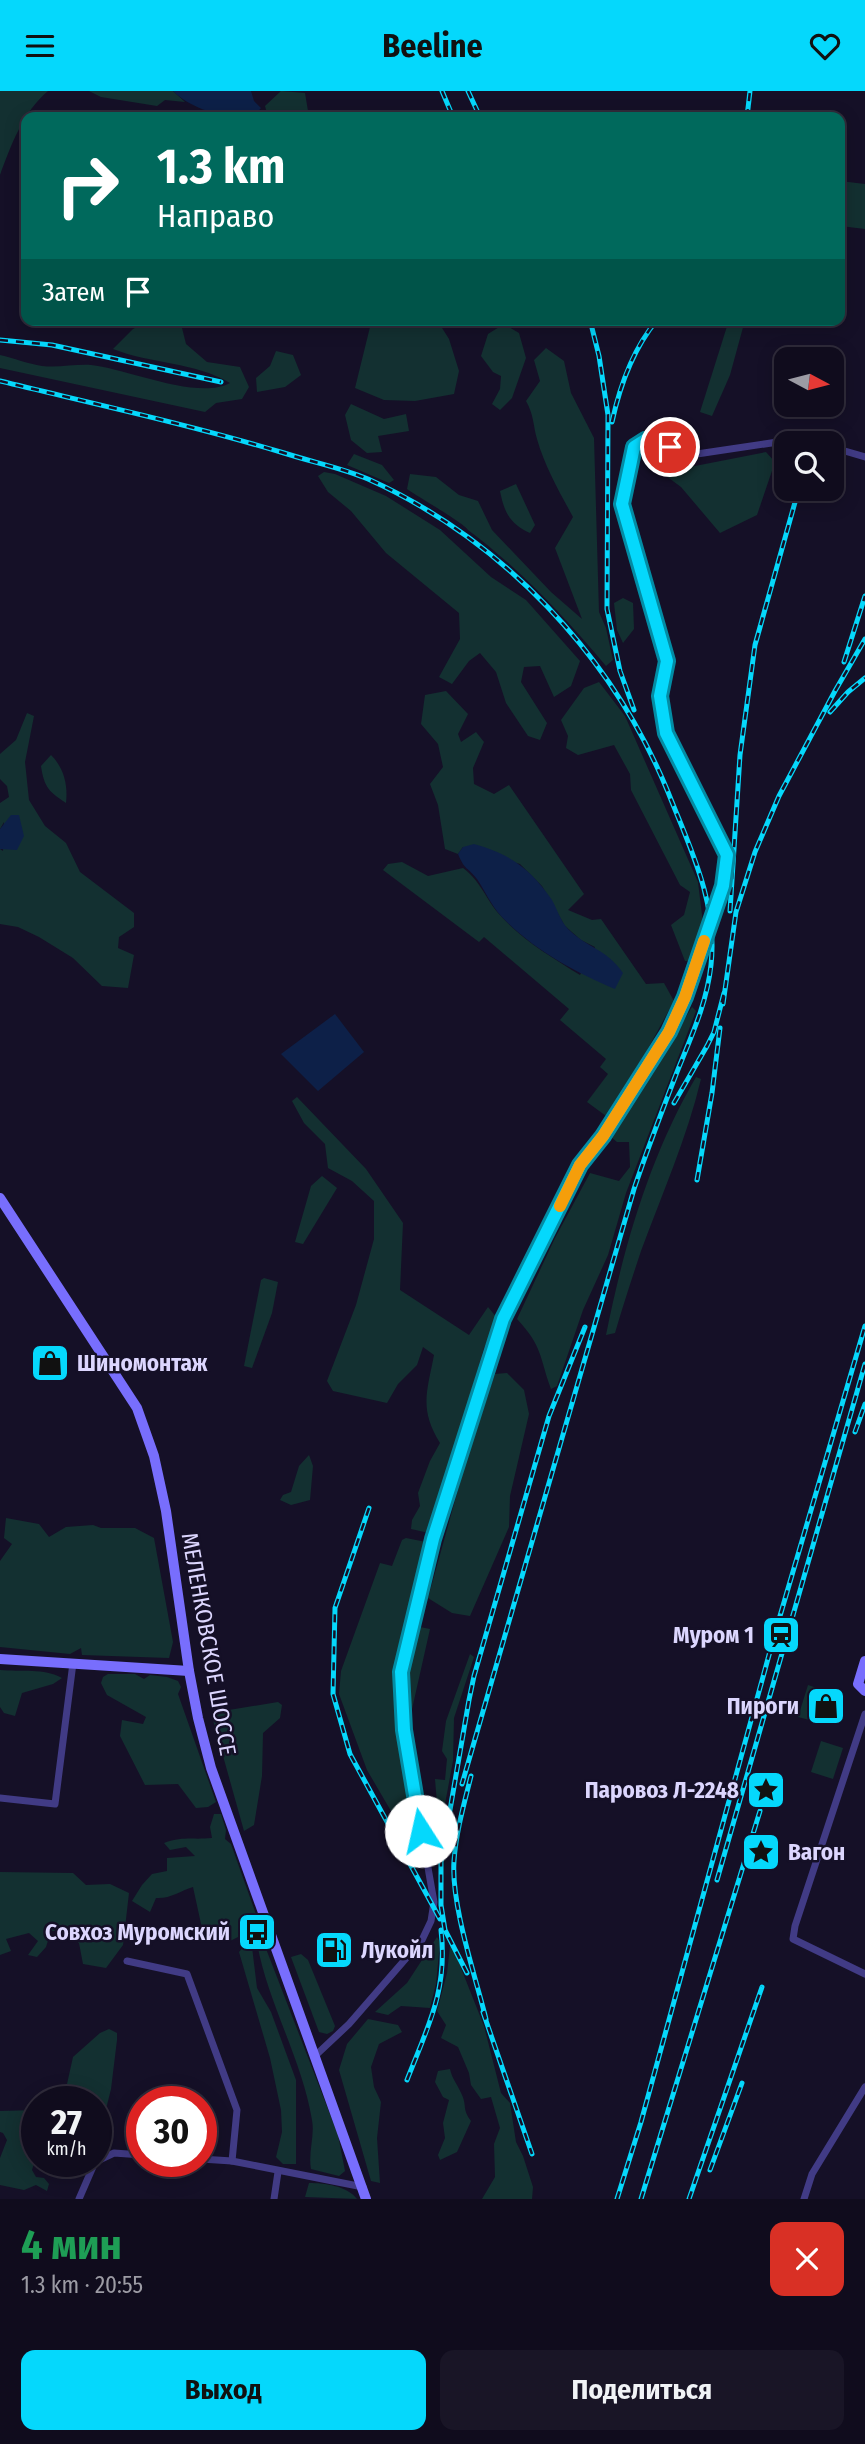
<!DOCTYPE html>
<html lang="ru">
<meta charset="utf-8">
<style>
body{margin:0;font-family:"Fira Sans Condensed",sans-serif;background:#191526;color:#f1f3f6;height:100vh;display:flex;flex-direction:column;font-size:26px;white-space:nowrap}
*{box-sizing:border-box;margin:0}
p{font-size:23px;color:#9c9ba4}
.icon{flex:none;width:38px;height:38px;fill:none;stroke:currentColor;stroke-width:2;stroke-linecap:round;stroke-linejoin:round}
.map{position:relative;height:2108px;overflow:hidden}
.drawer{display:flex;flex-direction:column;background:#100c1d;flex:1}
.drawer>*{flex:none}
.guide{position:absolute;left:21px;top:21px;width:824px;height:214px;border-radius:14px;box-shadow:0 4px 18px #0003,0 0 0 2px #302c3b;background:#00695c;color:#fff;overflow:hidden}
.needle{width:46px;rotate:97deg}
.fabs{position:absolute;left:774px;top:256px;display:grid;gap:14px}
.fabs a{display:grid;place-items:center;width:70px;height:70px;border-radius:14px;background:#100c1d;box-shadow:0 4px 18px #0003,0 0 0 2px #302c3b;font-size:35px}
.speed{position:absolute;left:21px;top:1995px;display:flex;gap:14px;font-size:35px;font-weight:700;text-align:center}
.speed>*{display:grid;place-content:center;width:91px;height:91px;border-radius:50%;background:#100c1d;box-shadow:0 4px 18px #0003,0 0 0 2px #302c3b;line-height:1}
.speed small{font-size:18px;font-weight:400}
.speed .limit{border:10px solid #d22;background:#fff;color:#111}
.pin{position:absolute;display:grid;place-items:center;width:60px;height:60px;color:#fff;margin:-30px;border:4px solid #fff;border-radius:50%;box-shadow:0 2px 7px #0007}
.me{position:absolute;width:77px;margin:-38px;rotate:350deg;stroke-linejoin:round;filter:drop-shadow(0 0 5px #0008)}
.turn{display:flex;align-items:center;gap:24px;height:147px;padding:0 21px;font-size:32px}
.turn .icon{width:91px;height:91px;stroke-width:2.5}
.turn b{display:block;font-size:49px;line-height:60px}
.then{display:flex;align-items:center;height:66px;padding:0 21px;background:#0003;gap:14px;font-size:26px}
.round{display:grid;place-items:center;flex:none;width:74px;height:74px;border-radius:14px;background:#191526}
.summary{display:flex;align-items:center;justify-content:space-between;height:119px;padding:0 21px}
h1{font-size:42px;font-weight:700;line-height:52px;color:#1e9e55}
.cta{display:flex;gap:14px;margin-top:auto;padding:14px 21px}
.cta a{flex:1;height:80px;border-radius:14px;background:#05d8fc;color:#111;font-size:28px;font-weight:700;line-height:80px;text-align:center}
.cta a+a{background:#191526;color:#f1f3f6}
header{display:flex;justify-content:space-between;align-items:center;height:91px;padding:0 21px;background:#05d8fc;color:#111;font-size:32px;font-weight:700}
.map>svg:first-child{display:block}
</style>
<header><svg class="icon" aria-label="menu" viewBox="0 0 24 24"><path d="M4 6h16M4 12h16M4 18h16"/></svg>Beeline<svg class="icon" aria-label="heart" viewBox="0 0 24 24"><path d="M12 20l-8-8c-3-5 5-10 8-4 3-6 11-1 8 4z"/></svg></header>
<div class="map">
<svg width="865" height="2108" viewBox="0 0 865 2108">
<rect width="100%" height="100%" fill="#151027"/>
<g fill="#133031">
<path d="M0,0H48C23,21 11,54 0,84Z"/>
<polygon points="89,0 173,0 185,11 165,9 157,15 101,6"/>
<polygon points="281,0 305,2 309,26 268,26 265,15"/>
<polygon points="840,90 865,93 865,138 840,135"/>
<path d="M151,229H180L186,253L207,271L240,276L249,296L242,308L216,312L205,321L0,277V264C14,267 28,273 42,275C58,277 75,273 91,274C125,277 198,310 230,292C195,271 151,273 113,258L133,238Z"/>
<polygon points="349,229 437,229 449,248 459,280 454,303 415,310 384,309 355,297 370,236"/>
<polygon points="729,229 745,229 730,284 712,325 700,321"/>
<polygon points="504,233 519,242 526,267 512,307 500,319 492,313 500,298 501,285 493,281 481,265 488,243"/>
<path d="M546,257L564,270L571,302L594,347L599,521L606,537L613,569L606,575C564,525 520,478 468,439C464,432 418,406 407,398L410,383L436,386L459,404L478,410L492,439L551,501L582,528L555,457L573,426C559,400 545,376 537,348C533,334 534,324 526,310L540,290L534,269Z"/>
<polygon points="276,260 293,264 301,284 285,296 257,301 256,287 270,275"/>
<polygon points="351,313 384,328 406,323 409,340 378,345 382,361 367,362 351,349 345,324"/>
<polygon points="650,360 695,375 766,361 775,371 757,424 720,442 681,396 650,373"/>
<polygon points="354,363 382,374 394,389 389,392 347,374"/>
<polygon points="324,381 335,383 386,405 440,439 491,486 526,509 580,570 571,595 554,606 540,575 524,576 521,591 547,632 540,649 528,645 506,612 496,581 480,562 469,570 452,593 439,586 460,548 459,522 386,462 351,420 328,401 318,385"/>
<path d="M516,393L535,434L530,442C510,433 504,421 500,400Z"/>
<polygon points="623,507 633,512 634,538 623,552 617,539 614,512"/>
<polygon points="599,591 625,625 698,791 703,832 699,853 691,870 685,870 671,834 684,824 690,801 680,794 631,699 630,683 614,654 578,664 566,657 568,645 561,629 584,597"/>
<path d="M446,600L468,623L458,643L461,651L476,641L484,651L473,677L474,693L494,703L509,694L584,803L568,819L592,829L601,828L646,893L664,892L674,910L645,963L606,1025L587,1011L608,983L600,976L606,968L560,929L569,918L484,846L479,851L383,779L388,773L402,771L428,785L463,777C481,790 486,809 500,824C522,849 553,867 580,884L595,856L581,849L565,835L542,795L520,773L463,756L458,763L445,758L438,714L430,693L443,676L438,653L421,633L425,604Z"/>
<polygon points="27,622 34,625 25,671 29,709 45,735 66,752 80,781 134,822 134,836 119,846 118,857 134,864 128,897 102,895 73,867 39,846 18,836 0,833 0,758 3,760 4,731 0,738 0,712 9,706 7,695 0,688 0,663 16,649"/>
<path d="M51,664C64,677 68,694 66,712C49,701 44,696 41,675Z"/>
<path d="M692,916L696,920L626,1102L608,1164L583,1219L557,1295L551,1298C539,1265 543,1256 517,1228L555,1147L590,1082L619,1090L630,1076L629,1051H617L611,1046Z"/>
<path d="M696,986L701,988C687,1047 662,1103 641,1160C632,1187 623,1215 615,1242L606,1244C624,1154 650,1065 696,986Z"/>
<path d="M297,1006L366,1078L403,1132L400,1199L469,1244L488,1216L497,1227L484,1257L429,1442L411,1438L412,1429L420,1415L418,1402L430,1370L440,1352C419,1318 427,1301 434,1264L423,1256L417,1274L398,1293L387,1312L333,1300L327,1290L356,1214L374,1148V1110L352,1090L328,1077L325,1053L304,1032L292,1010Z"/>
<polygon points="322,1085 337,1097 303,1153 295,1151 311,1095"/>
<polygon points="264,1187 278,1191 272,1222 252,1277 244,1275 261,1189"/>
<polygon points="507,1282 524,1299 529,1323 510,1405 509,1436 470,1525 452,1522 428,1507 464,1377 495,1283"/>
<polygon points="309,1364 313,1375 310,1409 291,1414 280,1409 283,1404 291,1401 299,1375"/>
<polygon points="6,1427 39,1433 49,1446 66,1436 93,1434 101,1437 135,1437 154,1447 173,1551 169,1567 82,1564 81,1557 70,1563 0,1556 0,1470 12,1453 4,1447"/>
<polygon points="406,1447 426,1451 393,1582 399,1651 415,1753 412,1756 367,1679 339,1603 341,1580 380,1472 392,1475 402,1449"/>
<path d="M420,1536L430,1538L408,1636C399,1603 410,1568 420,1536Z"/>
<polygon points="470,1563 474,1566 454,1627 453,1670 442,1729 438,1724 435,1688 445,1689 447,1668 442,1660 446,1630"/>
<path d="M0,1579C21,1581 44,1577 62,1587L53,1593L22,1602L15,1625L4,1622L0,1616Z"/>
<polygon points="108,1583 135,1583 144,1588 150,1584 167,1586 178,1590 181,1596 178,1603 216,1711 208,1716 196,1717 178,1693 145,1694 120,1645 122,1629 143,1633 146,1626 107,1604 101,1592 103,1586"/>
<polygon points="808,1594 826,1600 817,1631 798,1626"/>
<polygon points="278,1611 282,1614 280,1627 263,1642 262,1685 254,1734 244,1740 211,1622"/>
<polygon points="821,1650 843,1657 833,1688 811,1681"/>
<path d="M214,1723H221L226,1739L225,1748L231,1753L258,1829L254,1839L249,1844H242L230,1850L223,1842H203L193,1796C180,1800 170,1808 156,1807L150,1821L132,1810L142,1794L152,1783L167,1780V1767L195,1765L186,1756L170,1759L164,1752C184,1745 192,1749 212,1747L210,1736Z"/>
<polygon points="0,1781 73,1782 86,1794 110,1793 129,1802 123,1854 106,1877 83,1873 79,1852 64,1840 51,1840 46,1856 37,1866 28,1864 38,1850 29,1842 6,1848 11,1860 0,1864"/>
<polygon points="437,1846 440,1851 436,1893 430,1917 401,1915 388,1924 375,1921 407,1892"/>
<path d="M263,1850L338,2044L345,2080L339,2085L311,2078C308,2061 315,2045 312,2029C302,1968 268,1913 257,1852Z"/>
<polygon points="245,1854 252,1856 257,1897 271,1921 296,1989 296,2073 283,2073 276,2066 282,2041 281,2019 270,1967 239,1861"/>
<polygon points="450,1855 453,1857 484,1935 501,2002 510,2012 516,2051 523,2065 533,2096 532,2108 482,2108 495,2086 494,2053 500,2037 491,2006 481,2008 471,1994 469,1982 458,1956 441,1947 446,1934 437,1920 447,1882"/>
<polygon points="301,1863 308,1869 335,1935 333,1940 327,1943 319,1941 291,1866"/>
<polygon points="368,1928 398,1934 402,1941 379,1953 371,1976 374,1996 381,2011 377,2047 380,2092 371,2090 339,1979 347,1953"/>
<polygon points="109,1938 117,1942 117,1949 111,1998 101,2038 96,2040 96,2011 63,2011 73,1966 100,1942"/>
<path d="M450,1978C452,1988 458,1994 462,2004C467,2015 462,2018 471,2030L457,2061L440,2069L438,2064L445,2047L443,2032L449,2009L443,2006L435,1991L438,1980Z"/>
<polygon points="37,2019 37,2062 32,2079 36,2086 44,2087 49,2093 47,2100 36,2094 24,2099 0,2094 0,2067 7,2049 3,2042 0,2041 0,2020"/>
<path d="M309,2092C325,2092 347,2095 357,2108L305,2106Z"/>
</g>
<g fill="#0d2048">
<path d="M173,0H251L254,10L261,17L253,26C225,27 194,20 173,0Z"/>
<polygon points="11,724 19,724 24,745 17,759 0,758 0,738"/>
<path d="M474,753C510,763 531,778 552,809C557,818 561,831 568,838C587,857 607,858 623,882L615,898C574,881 532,858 501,825C491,814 485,800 477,788C468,776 465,780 458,763L463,756Z"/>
<polygon points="335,923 364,961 318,1000 281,963"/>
</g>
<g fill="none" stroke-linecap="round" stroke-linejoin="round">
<g stroke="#413b85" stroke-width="7">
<polyline points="831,356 865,366"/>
<polyline points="865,1623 795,1835 793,1848 865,1883"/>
<polyline points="0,1707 55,1713 73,1572"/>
<polyline points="127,1870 187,1883 237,2019 232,2070"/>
<polyline points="316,1964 349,1933 422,1849 431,1830 434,1811 404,1639 401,1581 433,1448 503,1228 581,1074 603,1045 669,941 685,906 715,820 723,795 727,764 666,642 660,605 667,570 622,413 634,356 644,349 697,363 805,347 819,352"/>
<polyline points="201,2068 232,2070 363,2096"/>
<polyline points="79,2108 95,2071 114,2062 142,2064"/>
<polyline points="274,2108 278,2081"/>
<polyline points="804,2108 812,2083 865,1996"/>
</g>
<g stroke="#786efd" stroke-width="10">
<polyline points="0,1107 137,1317 154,1365 166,1420 189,1580 198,1627 211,1677 366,2108"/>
<polyline points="0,1568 189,1580"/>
<polyline points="865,1570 858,1593 865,1600"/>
</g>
<defs>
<g id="rail">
<polyline points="442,0 453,26"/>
<polyline points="468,0 480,26"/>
<polyline points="747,26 750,0"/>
<polyline points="590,229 599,265 608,324 607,518 620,580 634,619"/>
<polyline points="0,249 52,254 221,291"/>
<path d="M0,290C95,313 191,334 284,362C312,371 342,377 368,388C503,449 612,564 668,701C690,757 718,812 711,874C707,912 691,946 677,981C662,1020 647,1059 634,1098L462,1693"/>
<path d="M612,331C620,294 633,258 657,229"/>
<polyline points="844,571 865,505"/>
<polyline points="830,621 848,601 865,587"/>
<polyline points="730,820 740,664 755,554 799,397"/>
<polyline points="723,913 736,821 755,761 779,705 835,600 865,548"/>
<polyline points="674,1012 707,955 714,941 724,902"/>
<polyline points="697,1089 712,1002 720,937"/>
<polyline points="855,1341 865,1313"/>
<polyline points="369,1417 335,1517 333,1603 350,1663 440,1828"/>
<path d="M471,1685C464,1713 456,1741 454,1770C451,1814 475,1884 486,1928"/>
<polyline points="717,1789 865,1273"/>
<polyline points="467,1882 445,1839 441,1814 441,1771 469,1609 474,1585 549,1325 585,1236"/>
<polyline points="483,1921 532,2063"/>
<path d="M407,1989C428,1935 448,1899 441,1839"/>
<polyline points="710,2079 742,1992"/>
<polyline points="617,2108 641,2031 775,1542 865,1235"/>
<polyline points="641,2108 760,1720"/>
<polyline points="689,2108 762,1896"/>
</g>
</defs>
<use href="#rail" stroke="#05d8fc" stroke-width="5"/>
<use href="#rail" stroke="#151027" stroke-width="2.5" stroke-dasharray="8" stroke-linecap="butt"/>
</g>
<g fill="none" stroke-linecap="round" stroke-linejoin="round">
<defs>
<polyline id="route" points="421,1740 404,1639 401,1581 433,1448 503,1228 580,1074 603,1045 669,941 685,906 723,795 727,764 666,642 660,605 667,570 622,413 634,356 645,349 670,356"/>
</defs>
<use href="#route" stroke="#038ca4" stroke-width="18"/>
<use href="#route" stroke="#05d8fc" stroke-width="12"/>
<polyline stroke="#f59e0b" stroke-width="12" points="560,1115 580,1074 603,1045 669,941 685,906 704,850"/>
</g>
<defs>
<symbol id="shop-square" viewBox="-11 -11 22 22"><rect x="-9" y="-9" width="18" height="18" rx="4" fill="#05d8fc" stroke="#151027"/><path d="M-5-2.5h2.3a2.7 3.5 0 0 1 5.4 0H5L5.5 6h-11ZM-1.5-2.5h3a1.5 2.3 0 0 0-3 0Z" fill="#111"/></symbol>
<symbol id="station-square" viewBox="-11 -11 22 22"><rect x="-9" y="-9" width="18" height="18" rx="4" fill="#05d8fc" stroke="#151027"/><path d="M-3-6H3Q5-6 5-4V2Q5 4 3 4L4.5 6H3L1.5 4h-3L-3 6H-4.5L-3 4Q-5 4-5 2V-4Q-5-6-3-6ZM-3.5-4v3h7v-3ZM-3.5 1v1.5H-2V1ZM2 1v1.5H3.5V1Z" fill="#111"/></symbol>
<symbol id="sight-square" viewBox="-11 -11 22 22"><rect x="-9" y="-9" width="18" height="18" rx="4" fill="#05d8fc" stroke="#151027"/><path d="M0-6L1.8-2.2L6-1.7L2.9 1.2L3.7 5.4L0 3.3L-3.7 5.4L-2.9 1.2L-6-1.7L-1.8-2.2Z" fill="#111"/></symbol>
<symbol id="bus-square" viewBox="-11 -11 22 22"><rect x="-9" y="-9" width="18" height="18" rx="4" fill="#05d8fc" stroke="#151027"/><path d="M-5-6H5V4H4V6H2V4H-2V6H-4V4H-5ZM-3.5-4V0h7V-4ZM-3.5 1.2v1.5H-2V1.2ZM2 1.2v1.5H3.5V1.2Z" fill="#111"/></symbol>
<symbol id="fuel-square" viewBox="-11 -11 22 22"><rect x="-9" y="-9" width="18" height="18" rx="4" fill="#05d8fc" stroke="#151027"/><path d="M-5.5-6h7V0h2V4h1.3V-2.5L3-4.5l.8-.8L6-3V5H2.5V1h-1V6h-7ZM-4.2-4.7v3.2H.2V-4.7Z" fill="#111"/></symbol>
</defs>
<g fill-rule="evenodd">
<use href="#shop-square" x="28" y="1250" width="44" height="44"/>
<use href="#station-square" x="759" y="1522" width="44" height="44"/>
<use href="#shop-square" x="804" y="1593" width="44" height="44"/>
<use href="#sight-square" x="744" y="1677" width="44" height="44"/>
<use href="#sight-square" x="739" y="1739" width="44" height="44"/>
<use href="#bus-square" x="235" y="1819" width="44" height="44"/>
<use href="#fuel-square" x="312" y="1837" width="44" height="44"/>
</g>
<g text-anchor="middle" stroke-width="5" stroke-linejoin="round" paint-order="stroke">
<g font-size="23" font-weight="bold" fill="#dcd6fe" stroke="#151027" text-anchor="end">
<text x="77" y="1280" text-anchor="start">Шиномонтаж</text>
<text x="754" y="1552">Муром 1</text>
<text x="799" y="1623">Пироги</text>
<text x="739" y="1707">Паровоз Л-2248</text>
<text x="788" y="1769" text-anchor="start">Вагон</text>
<text x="230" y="1849">Совхоз Муромский</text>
<text x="361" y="1867" text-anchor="start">Лукойл</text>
</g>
<g font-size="23" fill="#dcd6fe" stroke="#151027">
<text transform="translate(209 1553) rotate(80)" y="8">МЕЛЕНКОВСКОЕ ШОССЕ</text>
</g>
</g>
</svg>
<div class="fabs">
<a><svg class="needle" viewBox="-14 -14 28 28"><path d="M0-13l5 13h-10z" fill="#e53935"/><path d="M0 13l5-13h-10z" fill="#9c9ba4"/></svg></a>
<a><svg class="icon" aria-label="search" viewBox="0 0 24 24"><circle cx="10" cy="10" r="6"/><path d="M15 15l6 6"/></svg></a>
</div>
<div class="speed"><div>27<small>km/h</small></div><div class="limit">30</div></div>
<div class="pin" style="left:670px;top:356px;background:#d93025"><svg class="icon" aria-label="arrive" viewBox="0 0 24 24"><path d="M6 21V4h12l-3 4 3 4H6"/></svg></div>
<svg class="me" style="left:421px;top:1740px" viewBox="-20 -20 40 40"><circle r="19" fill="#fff"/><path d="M0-13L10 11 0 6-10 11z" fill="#05d8fc"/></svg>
<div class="guide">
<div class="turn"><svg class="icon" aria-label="right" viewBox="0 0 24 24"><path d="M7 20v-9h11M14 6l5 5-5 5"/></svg><div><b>1.3 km</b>Направо</div></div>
<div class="then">Затем<svg class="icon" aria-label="arrive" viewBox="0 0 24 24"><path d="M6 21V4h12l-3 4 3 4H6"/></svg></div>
</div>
</div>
<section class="drawer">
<div class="summary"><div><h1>4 мин</h1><p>1.3 km · 20:55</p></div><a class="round" style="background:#d93025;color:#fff"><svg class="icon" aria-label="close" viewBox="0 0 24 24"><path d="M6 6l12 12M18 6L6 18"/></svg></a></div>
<div class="cta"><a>Выход</a><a>Поделиться</a></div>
</section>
